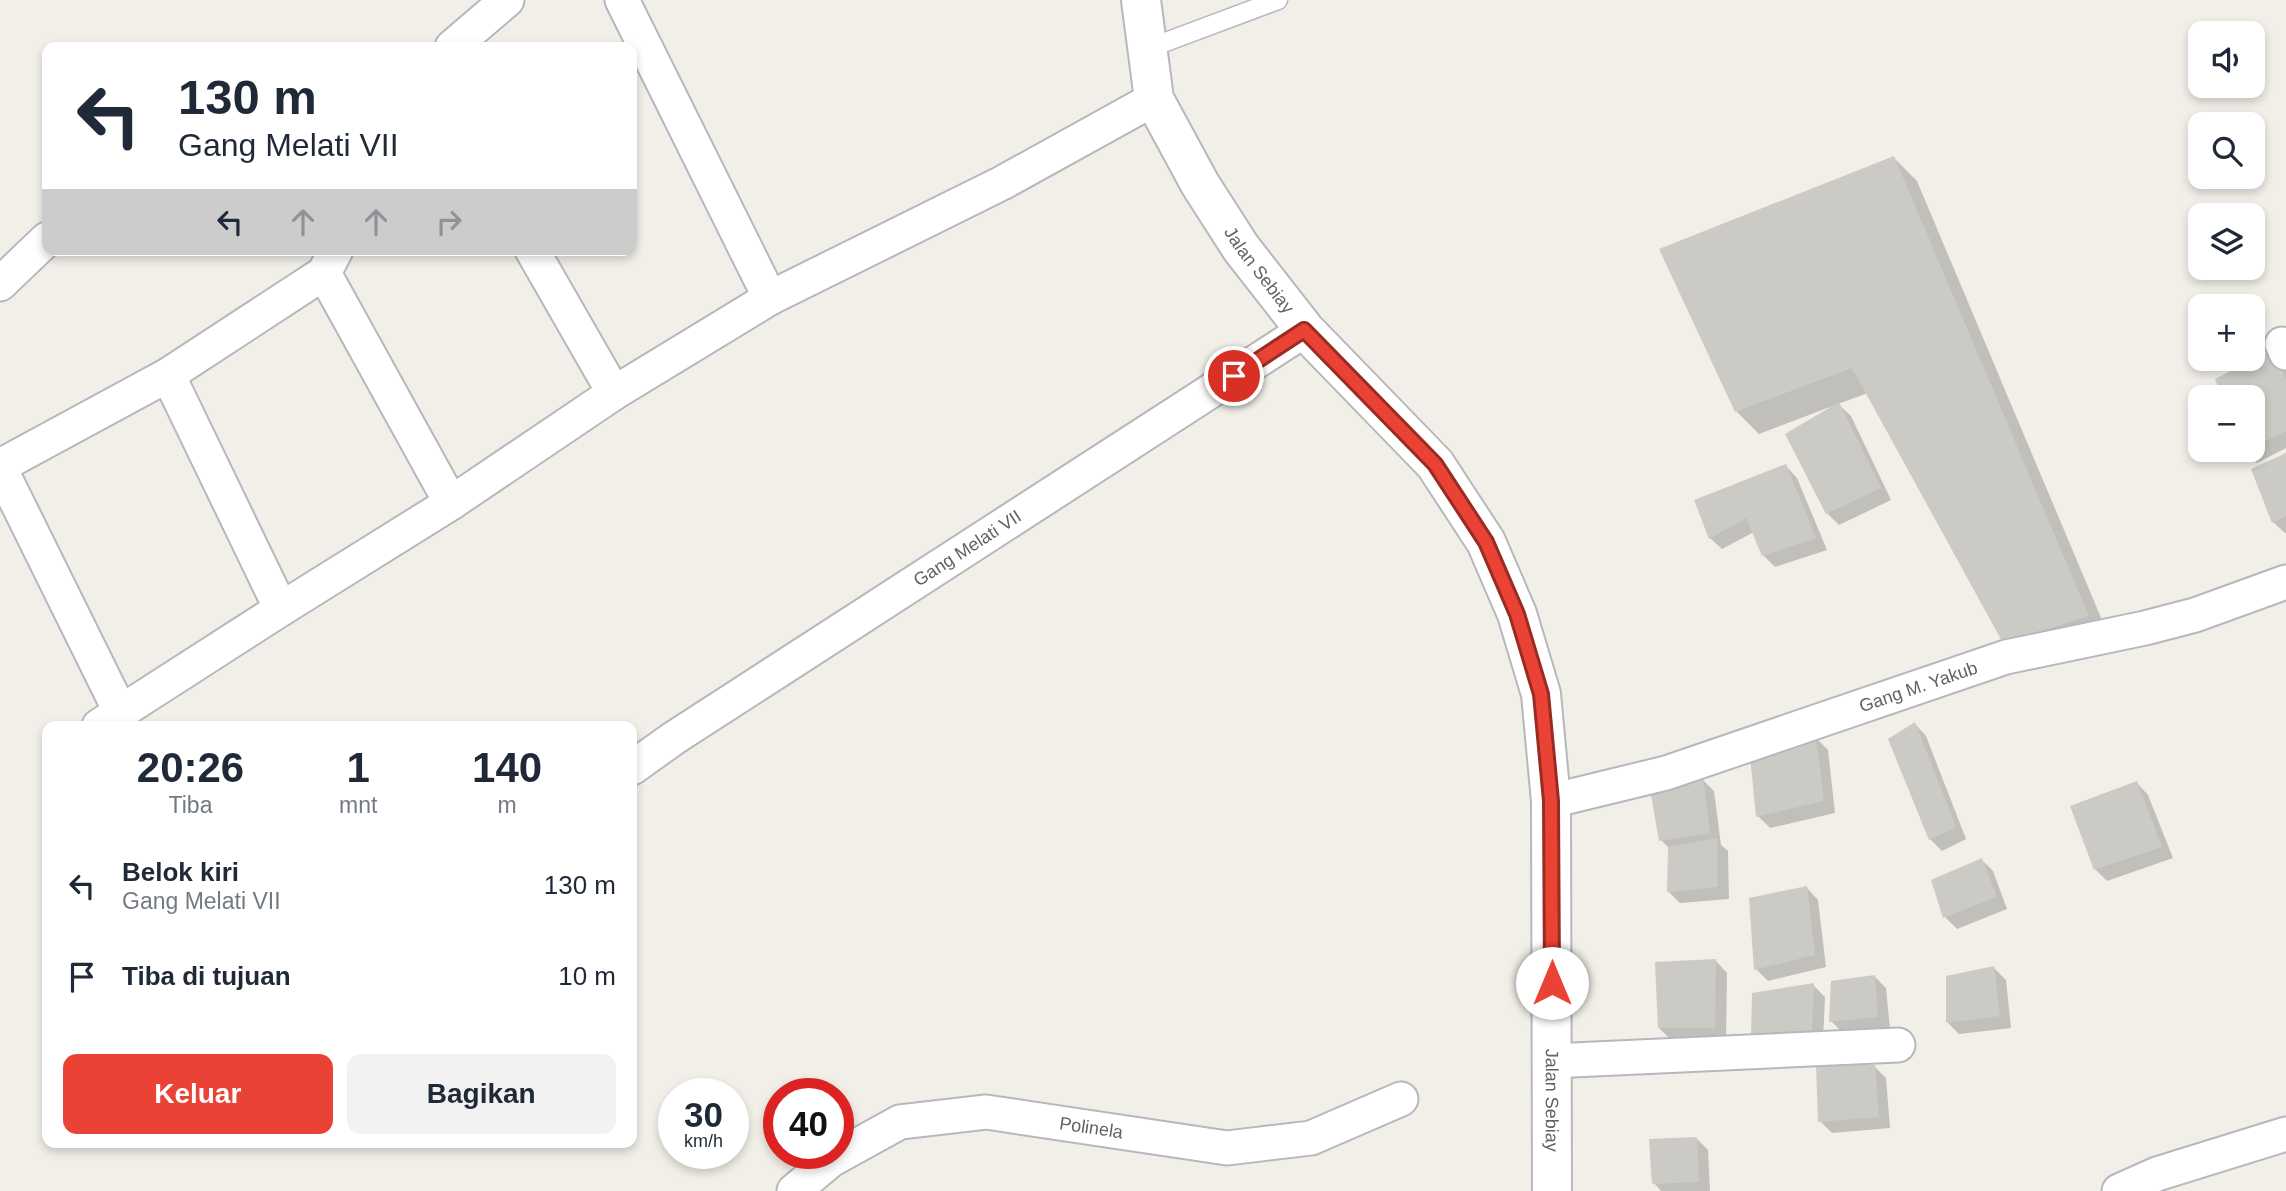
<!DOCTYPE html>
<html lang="id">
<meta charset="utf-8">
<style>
body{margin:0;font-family:Arial,sans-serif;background:#f2f2f3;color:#1f2937;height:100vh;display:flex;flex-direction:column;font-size:26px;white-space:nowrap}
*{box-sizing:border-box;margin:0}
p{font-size:23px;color:#747a83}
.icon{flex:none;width:38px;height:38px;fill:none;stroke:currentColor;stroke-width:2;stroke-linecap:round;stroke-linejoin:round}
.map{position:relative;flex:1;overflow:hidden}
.details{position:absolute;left:42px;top:721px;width:595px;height:427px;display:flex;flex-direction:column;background:#fff;border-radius:14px;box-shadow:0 4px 10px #0003}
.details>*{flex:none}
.banner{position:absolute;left:42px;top:42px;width:595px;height:214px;border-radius:14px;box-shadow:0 4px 10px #0003;background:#fff;color:#1f2937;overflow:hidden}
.tools{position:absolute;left:2188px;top:21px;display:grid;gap:14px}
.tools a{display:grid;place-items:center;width:77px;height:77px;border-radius:14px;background:#fff;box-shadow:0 4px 10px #0003;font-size:35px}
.speed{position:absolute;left:658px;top:1078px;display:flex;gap:14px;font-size:35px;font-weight:700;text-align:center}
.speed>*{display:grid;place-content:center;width:91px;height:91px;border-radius:50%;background:#fff;box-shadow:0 4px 10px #0003;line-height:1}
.speed small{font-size:18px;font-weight:400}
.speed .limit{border:10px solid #d22;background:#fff;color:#111}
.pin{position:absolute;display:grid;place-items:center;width:60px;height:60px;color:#fff;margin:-30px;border:4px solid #fff;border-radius:50%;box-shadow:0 2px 7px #0007}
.me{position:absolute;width:77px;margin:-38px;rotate:0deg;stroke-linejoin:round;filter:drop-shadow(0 0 5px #0008)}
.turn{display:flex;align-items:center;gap:24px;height:147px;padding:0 21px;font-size:32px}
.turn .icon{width:91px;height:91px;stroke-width:2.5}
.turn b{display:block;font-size:49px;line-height:60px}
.lanes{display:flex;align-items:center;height:66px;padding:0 21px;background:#0003;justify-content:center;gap:35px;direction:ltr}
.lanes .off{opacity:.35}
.eta{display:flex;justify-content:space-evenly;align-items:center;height:119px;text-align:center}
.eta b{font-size:42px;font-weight:800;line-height:49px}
.action{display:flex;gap:14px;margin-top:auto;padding:14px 21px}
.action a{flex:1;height:80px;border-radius:14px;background:#ea4335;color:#fff;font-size:28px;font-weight:800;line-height:80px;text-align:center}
.action a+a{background:#f2f2f3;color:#1f2937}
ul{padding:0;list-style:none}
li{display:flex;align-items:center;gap:21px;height:91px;padding:0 21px}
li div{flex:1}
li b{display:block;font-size:26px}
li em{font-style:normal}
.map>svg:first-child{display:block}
</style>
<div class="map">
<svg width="2286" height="1191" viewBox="0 0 2286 1191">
<rect width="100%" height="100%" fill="#f1efe8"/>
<g fill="#0003">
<polygon points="1894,158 1917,181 2110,639 2027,664 1868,393 1838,404 1851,416 1891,500 1839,525 1827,513 1830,407 1759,434 1736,411"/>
<polygon points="2272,352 2286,368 2286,448 2257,463 2245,450 2252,450 2252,397 2224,397 2217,380"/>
<polygon points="2286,455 2286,533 2285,533 2273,522"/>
<polygon points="1786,466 1797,478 1827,550 1775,567 1763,555 1754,532 1722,549 1710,538"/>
<polygon points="1915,724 1926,736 1966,839 1942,851 1930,839"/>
<polygon points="1816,738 1828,750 1835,813 1770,828 1758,816"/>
<polygon points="1702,779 1714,791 1721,845 1728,851 1729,899 1680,903 1668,891 1670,849 1661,840"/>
<polygon points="2137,783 2148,795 2173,858 2107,881 2095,869"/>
<polygon points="1982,860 1993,871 2007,909 1957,929 1945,917"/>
<polygon points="1807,888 1818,900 1826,967 1768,981 1756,969"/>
<polygon points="1716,961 1727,973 1726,1039 1671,1040 1659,1028"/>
<polygon points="1994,968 2006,980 2011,1028 1959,1034 1948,1023"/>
<polygon points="1875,977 1886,988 1890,1029 1843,1033 1831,1021"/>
<polygon points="1813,985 1825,997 1823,1041 1765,1048"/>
<polygon points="1874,1066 1886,1078 1890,1128 1832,1133 1820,1121"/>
<polygon points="1696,1138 1708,1150 1710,1191 1661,1191 1654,1183"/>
</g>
<g fill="#cccac5">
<polygon points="1894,156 2089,616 2003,643 1852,368 1735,412 1659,249"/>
<polygon points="2272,350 2286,379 2286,431 2252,448 2252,397 2222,397 2215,379"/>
<polygon points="1839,402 1881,488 1826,514 1785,434"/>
<polygon points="2286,453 2286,516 2272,523 2251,469"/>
<polygon points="1786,464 1816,538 1762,556 1746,518 1709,539 1694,500"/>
<polygon points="1915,722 1956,827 1929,840 1888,739"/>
<polygon points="1816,736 1824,801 1756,817 1750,756"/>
<polygon points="1703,777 1710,833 1659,841 1650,789"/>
<polygon points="2137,781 2162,847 2094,870 2070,806"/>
<polygon points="1717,838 1718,887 1667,892 1668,847"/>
<polygon points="1982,858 1997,897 1943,918 1931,880"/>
<polygon points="1807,886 1815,955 1754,970 1749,898"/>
<polygon points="1716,959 1715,1028 1658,1028 1655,962"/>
<polygon points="1994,966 2000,1016 1946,1023 1946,976"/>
<polygon points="1875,975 1878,1017 1829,1022 1831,981"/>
<polygon points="1814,983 1812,1030 1751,1037 1752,993"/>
<polygon points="1816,1065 1875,1065 1879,1117 1818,1122"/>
<polygon points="1697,1137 1699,1182 1652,1184 1649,1139"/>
</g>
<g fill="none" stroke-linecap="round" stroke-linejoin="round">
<defs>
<polyline id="service" points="1147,49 1278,0"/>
<g id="minor">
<polyline points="622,0 770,298"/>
<polyline points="452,47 507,0"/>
<polyline points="532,250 614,393"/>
<polyline points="324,273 451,503"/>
<polyline points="0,284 47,239"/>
<polyline points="2282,344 2286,353"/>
<polyline points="168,375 281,609"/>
<polyline points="0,466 168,375 324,273 336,250"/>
<polyline points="0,468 120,711"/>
<polyline points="99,726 281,609 451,503 614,393 770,298 1002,183 1154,99"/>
<path id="s1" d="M632,768L674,738L1305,330"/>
<path id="s2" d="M1551,801L1666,773L2006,657L2145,628L2195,615L2286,582"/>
<polyline points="1551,1061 1898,1045"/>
<path id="s3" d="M794,1191L831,1160L900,1122L986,1112L1227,1148L1311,1138L1401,1099"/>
<polyline points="2119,1191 2157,1174 2286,1134"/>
</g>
<g id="tertiary">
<path id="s4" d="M1141,0L1154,99L1200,184L1241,248L1305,330L1435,464L1486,542L1517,614L1541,694L1551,801L1552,1191"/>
</g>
</defs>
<use href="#service" stroke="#b5b8bc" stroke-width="21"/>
<use href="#minor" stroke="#b5b8bc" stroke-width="37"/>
<use href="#tertiary" stroke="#b5b8bc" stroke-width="42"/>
<use href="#service" stroke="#fff" stroke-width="18"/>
<use href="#minor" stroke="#fff" stroke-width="33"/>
<use href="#tertiary" stroke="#fff" stroke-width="38"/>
</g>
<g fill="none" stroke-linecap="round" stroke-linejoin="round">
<defs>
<polyline id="route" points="1234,376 1304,330 1435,464 1486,542 1517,614 1541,694 1551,801 1552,983"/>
</defs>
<use href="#route" stroke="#982c22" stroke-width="18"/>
<use href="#route" stroke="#ea4335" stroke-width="12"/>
</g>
<g text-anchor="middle" stroke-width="7" stroke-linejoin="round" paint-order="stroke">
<g font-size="18" fill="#5f6368" stroke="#fff">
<text dy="6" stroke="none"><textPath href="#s4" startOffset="301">Jalan Sebiay</textPath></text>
<text dy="6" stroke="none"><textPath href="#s1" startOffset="401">Gang Melati VII</textPath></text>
<text dy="6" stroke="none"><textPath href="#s2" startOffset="385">Gang M. Yakub</textPath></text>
<text dy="6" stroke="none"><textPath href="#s4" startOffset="1225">Jalan Sebiay</textPath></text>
<text dy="6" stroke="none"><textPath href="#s3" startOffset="320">Polinela</textPath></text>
</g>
</g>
</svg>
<div class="tools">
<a><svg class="icon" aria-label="sound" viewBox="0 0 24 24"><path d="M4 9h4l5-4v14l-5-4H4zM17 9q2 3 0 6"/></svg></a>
<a><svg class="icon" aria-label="search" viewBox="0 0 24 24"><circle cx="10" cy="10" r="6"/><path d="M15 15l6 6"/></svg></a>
<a><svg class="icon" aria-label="layers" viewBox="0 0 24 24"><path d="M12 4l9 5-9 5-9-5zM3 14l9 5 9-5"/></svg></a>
<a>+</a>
<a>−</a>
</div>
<div class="speed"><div>30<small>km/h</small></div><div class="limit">40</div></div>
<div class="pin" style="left:1234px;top:376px;background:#d93025"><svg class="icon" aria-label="arrive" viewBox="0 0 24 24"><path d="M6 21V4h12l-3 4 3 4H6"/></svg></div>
<svg class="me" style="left:1552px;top:983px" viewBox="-20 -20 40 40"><circle r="19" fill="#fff"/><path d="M0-13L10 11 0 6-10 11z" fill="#ea4335"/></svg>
<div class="banner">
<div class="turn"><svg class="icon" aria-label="left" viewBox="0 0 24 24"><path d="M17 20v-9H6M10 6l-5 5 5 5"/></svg><div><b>130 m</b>Gang Melati VII</div></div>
<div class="lanes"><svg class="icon" aria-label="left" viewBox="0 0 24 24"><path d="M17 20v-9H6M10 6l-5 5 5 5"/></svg><svg class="icon off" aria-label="ahead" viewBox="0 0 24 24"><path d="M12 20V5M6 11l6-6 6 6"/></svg><svg class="icon off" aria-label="ahead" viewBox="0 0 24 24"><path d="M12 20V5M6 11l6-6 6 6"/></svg><svg class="icon off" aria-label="right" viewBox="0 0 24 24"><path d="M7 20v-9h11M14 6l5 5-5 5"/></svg></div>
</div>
<section class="details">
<div class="eta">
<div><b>20:26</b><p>Tiba</p></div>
<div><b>1</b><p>mnt</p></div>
<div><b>140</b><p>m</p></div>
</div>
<ul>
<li><svg class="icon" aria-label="left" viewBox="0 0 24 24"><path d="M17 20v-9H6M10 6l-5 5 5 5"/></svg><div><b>Belok kiri</b><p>Gang Melati VII</p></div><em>130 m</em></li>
<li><svg class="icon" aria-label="arrive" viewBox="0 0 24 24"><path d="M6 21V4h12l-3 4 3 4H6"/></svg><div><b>Tiba di tujuan</b></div><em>10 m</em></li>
</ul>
<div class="action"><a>Keluar</a><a>Bagikan</a></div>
</section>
</div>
